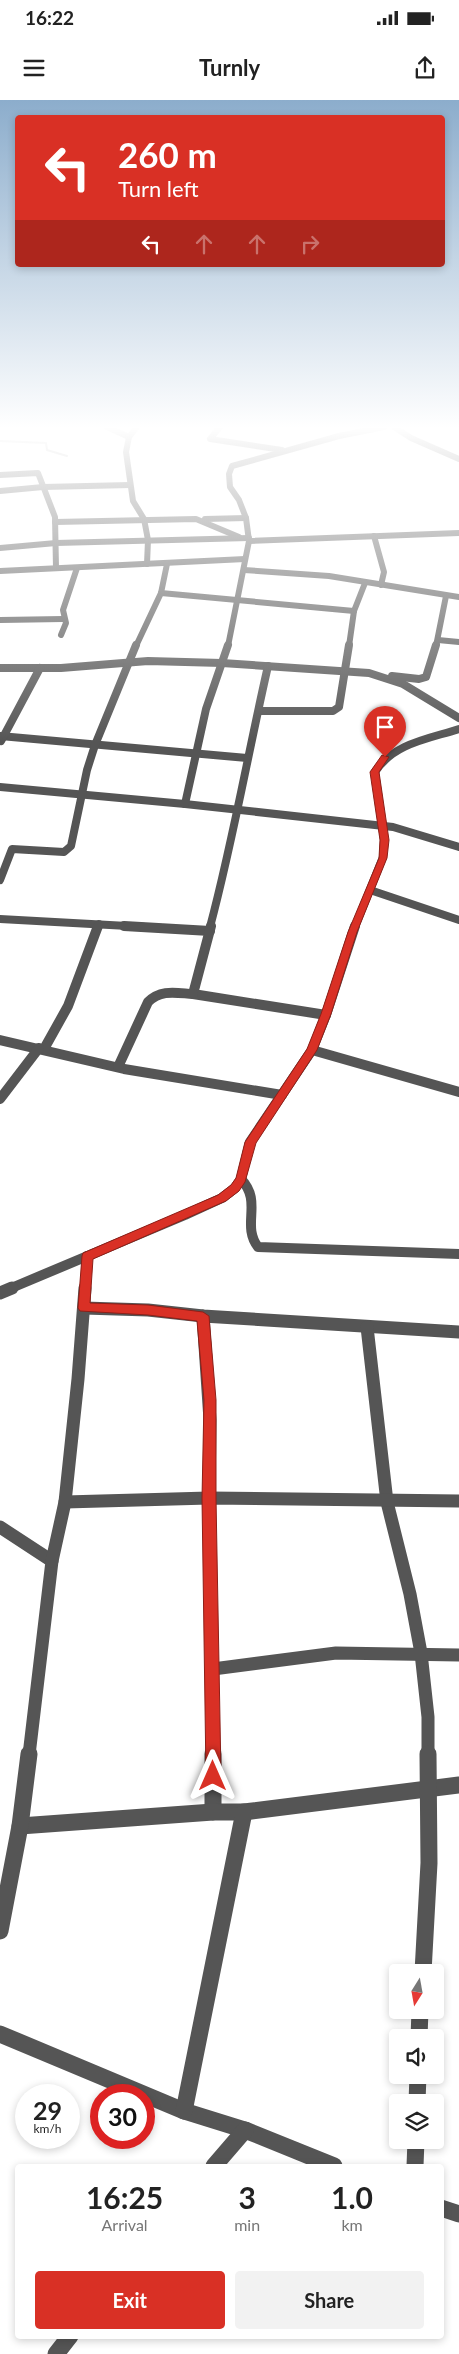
<!DOCTYPE html>
<style>
body{margin:0;font-family:Lato,sans-serif;background:#f2f2f2;color:#222;height:100vh;display:flex;flex-direction:column;font-size:19px;white-space:nowrap}
*{box-sizing:border-box;margin:0}
p{font-size:16px;color:#767676}
.icon{flex:none;width:28px;height:28px;fill:none;stroke:currentColor;stroke-width:2;stroke-linecap:round;stroke-linejoin:round}
.map{position:relative;flex:1;overflow:hidden}
.side{position:absolute;left:15px;top:2064px;width:429px;height:175px;display:flex;flex-direction:column;background:#fff;border-radius:5px;box-shadow:0 2px 8px #0003}
.side>*{flex:none}
.top-card{position:absolute;left:15px;top:15px;width:430px;height:152px;border-radius:5px;box-shadow:0 2px 8px #0003;background:#d93025;color:#fff;overflow:hidden}
.needle{width:32px;rotate:191deg}
.controls{position:absolute;left:389px;top:1864px;display:grid;gap:10px}
.controls a{display:grid;place-items:center;width:55px;height:55px;border-radius:5px;background:#fff;box-shadow:0 2px 8px #0003;font-size:25px}
.speed{position:absolute;left:15px;top:1984px;display:flex;gap:10px;font-size:25px;font-weight:700;text-align:center}
.speed>*{display:grid;place-content:center;width:65px;height:65px;border-radius:50%;background:#fff;box-shadow:0 2px 8px #0003;line-height:1}
.speed small{font-size:12px;font-weight:400}
.speed .limit{border:8px solid #d22;background:#fff;color:#111}
.pin{position:absolute;display:grid;place-items:center;width:42px;height:42px;color:#fff;margin:-51px -21px;border-radius:50% 50% 50% 0;rotate:-45deg;box-shadow:0 0 5px #0007}
.pin .icon{rotate:45deg}
.me{position:absolute;width:55px;margin:-28px;rotate:0deg;stroke-linejoin:round;filter:drop-shadow(0 0 4px #0008)}
.turn{display:flex;align-items:center;gap:18px;height:105px;padding:0 20px;font-size:22px}
.turn .icon{width:65px;height:65px;stroke-width:2.5}
.turn b{display:block;font-size:35px;line-height:42px}
.lanes{display:flex;align-items:center;height:48px;padding:0 20px;background:#0003;justify-content:center;gap:25px;direction:ltr}
.lanes .off{opacity:.35}
.eta{display:flex;justify-content:space-evenly;align-items:center;height:85px;text-align:center}
.eta b{font-size:30px;font-weight:700;line-height:35px}
.action{display:flex;gap:10px;margin-top:auto;padding:10px 20px}
.action a{flex:1;height:58px;border-radius:5px;background:#d93025;color:#fff;font-size:20px;font-weight:700;line-height:58px;text-align:center}
.action a+a{background:#f2f2f2;color:#222}
.status{display:flex;justify-content:space-between;align-items:center;height:35px;padding:0 25px;background:#fff;direction:ltr}
.status svg{height:14px;fill:currentColor}
header{display:flex;justify-content:space-between;align-items:center;height:65px;padding:0 20px;background:#fff;font-size:22px;font-weight:700}
.map>svg:first-child{display:block}
</style>
<div class="status"><b>16:22</b><svg viewBox="0 0 49 12"><path d="M0 12V9h3v3zM5 12V6h3v6zM10 12V3h3v9zM15 12V0h3v12zM26 1h20v11H26zM47 4h2v5h-2z"/></svg></div>
<header><svg class="icon" aria-label="menu" viewBox="0 0 24 24"><path d="M4 6h16M4 12h16M4 18h16"/></svg>Turnly<svg class="icon" aria-label="share" viewBox="0 0 24 24"><path d="M12 15V3M7 8l5-5 5 5M5 13v7h14v-7"/></svg></header>
<div class="map">
<svg width="459" height="2254" viewBox="0 0 459 2254">
<rect width="100%" height="100%" fill="#fff"/>
<g fill="none" stroke-linecap="round" stroke-linejoin="round">
<polyline stroke="#a3a3a3" stroke-width="2" points="0,341 46,343 47,350 67,356"/>
<g stroke="#555" stroke-width="6">
<polyline points="107,327 129,337"/>
<polyline points="137,327 129,337 126,352 133,401 144,419 148,440 147,464"/>
<polyline points="220,327 210,339 282,350"/>
<polyline points="394,327 411,338 459,359"/>
<polyline points="0,375 38,373 55,417 56,468"/>
<polyline points="0,391 43,387 130,385"/>
<polyline points="205,419 246,418"/>
<polyline points="55,422 196,419 239,437"/>
<polyline points="374,436 384,472 381,485"/>
<polyline points="249,441 459,433"/>
<polyline points="0,448 56,443 249,438"/>
<polyline points="244,470 329,476 459,497"/>
<polyline points="0,471 245,459"/>
<polyline points="161,493 354,511"/>
<polyline points="0,520 63,519"/>
<polyline points="61,535 66,523 63,510 77,468"/>
<polyline points="438,540 459,542"/>
<polyline points="136,546 161,493 167,464"/>
<polyline points="228,546 249,441 246,418 239,400 230,387 229,374 232,366 339,336 384,327"/>
<polyline points="349,546 354,511 365,483"/>
<polyline points="436,546 446,496"/>
</g>
<g stroke="#555" stroke-width="8">
<polyline points="0,568 61,568 148,561 222,563 369,573 403,584 459,618"/>
<polyline points="392,576 419,579 426,577 436,545"/>
<polyline points="259,611 333,611 339,607 349,545"/>
<polyline points="0,636 247,658"/>
<polyline points="1,641 40,568"/>
<polyline points="0,687 185,704 393,727 459,747"/>
<polyline points="185,704 206,609 228,545"/>
<polyline points="0,780 12,749 64,752 71,746 87,670 95,645 136,545"/>
<polyline points="370,790 459,820"/>
<polyline points="0,819 146,827"/>
<polyline points="98,827 99,824"/>
<path d="M210,827C233,741 248,653 268,566"/>
<path d="M355,827L383,757L384,740L375,672C394,643 428,639 459,629"/>
</g>
<g stroke="#555" stroke-width="10">
<polyline points="124,826 210,831"/>
<polyline points="211,826 193,894 326,915"/>
<polyline points="0,940 124,969 282,995"/>
<polyline points="44,949 68,906 98,826"/>
<polyline points="312,950 459,992"/>
<path d="M118,967L148,902C161,889 176,893 193,894"/>
<polyline points="0,999 39,948"/>
<path d="M241,1079C263,1102 241,1125 258,1147L459,1154"/>
<polyline points="9,1189 185,1115 222,1098 235,1088 241,1079 250,1042 312,950 326,915 355,826"/>
<polyline points="85,1189 87,1156"/>
</g>
<g stroke="#555" stroke-width="13">
<polyline points="0,1193 12,1188"/>
<polyline points="84,1208 148,1210 203,1216 459,1232"/>
<polyline points="203,1216 210,1320 209,1398 213,1655"/>
<polyline points="367,1227 387,1402 410,1494 421,1553 428,1617 428,1655"/>
<polyline points="65,1402 209,1398 459,1401"/>
<polyline points="0,1427 52,1461 29,1655"/>
<polyline points="52,1461 65,1402 78,1279 85,1188"/>
<polyline points="213,1569 336,1553 459,1555"/>
</g>
<g stroke="#555" stroke-width="17">
<polyline points="213,1654 213,1712"/>
<polyline points="20,1726 213,1712 244,1712 459,1685"/>
<polyline points="0,1831 20,1726 29,1654"/>
<polyline points="423,1872 429,1763 428,1654"/>
<polyline points="0,1934 184,2011 245,2030 334,2066"/>
<polyline points="419,1938 420,1910"/>
<polyline points="417,2002 418,1975"/>
<polyline points="184,2011 244,1712"/>
<polyline points="214,2066 245,2030"/>
<polyline points="415,2066 416,2040"/>
<polyline points="441,2108 459,2114"/>
<polyline points="56,2254 70,2236"/>
</g>
</g>
<linearGradient id="sky" x2="0" y2="1"><stop stop-color="#8cadcc"/><stop offset="0.51" stop-color="#fff"/><stop offset="1" stop-color="#fff" stop-opacity="0"/></linearGradient>
<rect width="459" height="642" fill="url(#sky)"/>
<polygon fill="#d93025" stroke="#8d1f18" points="382,655 389,657 379,672 389,740 387,758 357,832 331,914 317,950 256,1043 245,1082 239,1091 226,1101 93,1159 90,1203 148,1205 203,1212 209,1216 216,1300 216,1398 221,1676 219,1682 213,1684 208,1682 206,1676 202,1398 204,1300 197,1221 148,1215 80,1211 78,1208 82,1156 83,1153 218,1095 231,1085 236,1078 245,1042 307,949 321,914 348,832 379,758 380,740 370,672"/>
</svg>
<div class="controls">
<a><svg class="needle" viewBox="-14 -14 28 28"><path d="M0-13l5 13h-10z" fill="#e53935"/><path d="M0 13l5-13h-10z" fill="#767676"/></svg></a>
<a><svg class="icon" aria-label="sound" viewBox="0 0 24 24"><path d="M4 9h4l5-4v14l-5-4H4zM17 9q2 3 0 6"/></svg></a>
<a><svg class="icon" aria-label="layers" viewBox="0 0 24 24"><path d="M12 4l9 5-9 5-9-5zM3 14l9 5 9-5"/></svg></a>
</div>
<div class="speed"><div>29<small>km/h</small></div><div class="limit">30</div></div>
<div class="pin" style="left:385px;top:657px;background:#d93025"><svg class="icon" aria-label="arrive" viewBox="0 0 24 24"><path d="M6 21V4h12l-3 4 3 4H6"/></svg></div>
<svg class="me" style="left:213px;top:1676px" viewBox="-20 -20 40 40"><path d="M0-17L14 15 0 8-14 15z" fill="#d93025" stroke="#fff" stroke-width="4"/></svg>
<div class="top-card">
<div class="turn"><svg class="icon" aria-label="left" viewBox="0 0 24 24"><path d="M17 20v-9H6M10 6l-5 5 5 5"/></svg><div><b>260 m</b>Turn left</div></div>
<div class="lanes"><svg class="icon" aria-label="left" viewBox="0 0 24 24"><path d="M17 20v-9H6M10 6l-5 5 5 5"/></svg><svg class="icon off" aria-label="ahead" viewBox="0 0 24 24"><path d="M12 20V5M6 11l6-6 6 6"/></svg><svg class="icon off" aria-label="ahead" viewBox="0 0 24 24"><path d="M12 20V5M6 11l6-6 6 6"/></svg><svg class="icon off" aria-label="right" viewBox="0 0 24 24"><path d="M7 20v-9h11M14 6l5 5-5 5"/></svg></div>
</div>
<section class="side">
<div class="eta">
<div><b>16:25</b><p>Arrival</p></div>
<div><b>3</b><p>min</p></div>
<div><b>1.0</b><p>km</p></div>
</div>
<div class="action"><a>Exit</a><a>Share</a></div>
</section>
</div>
